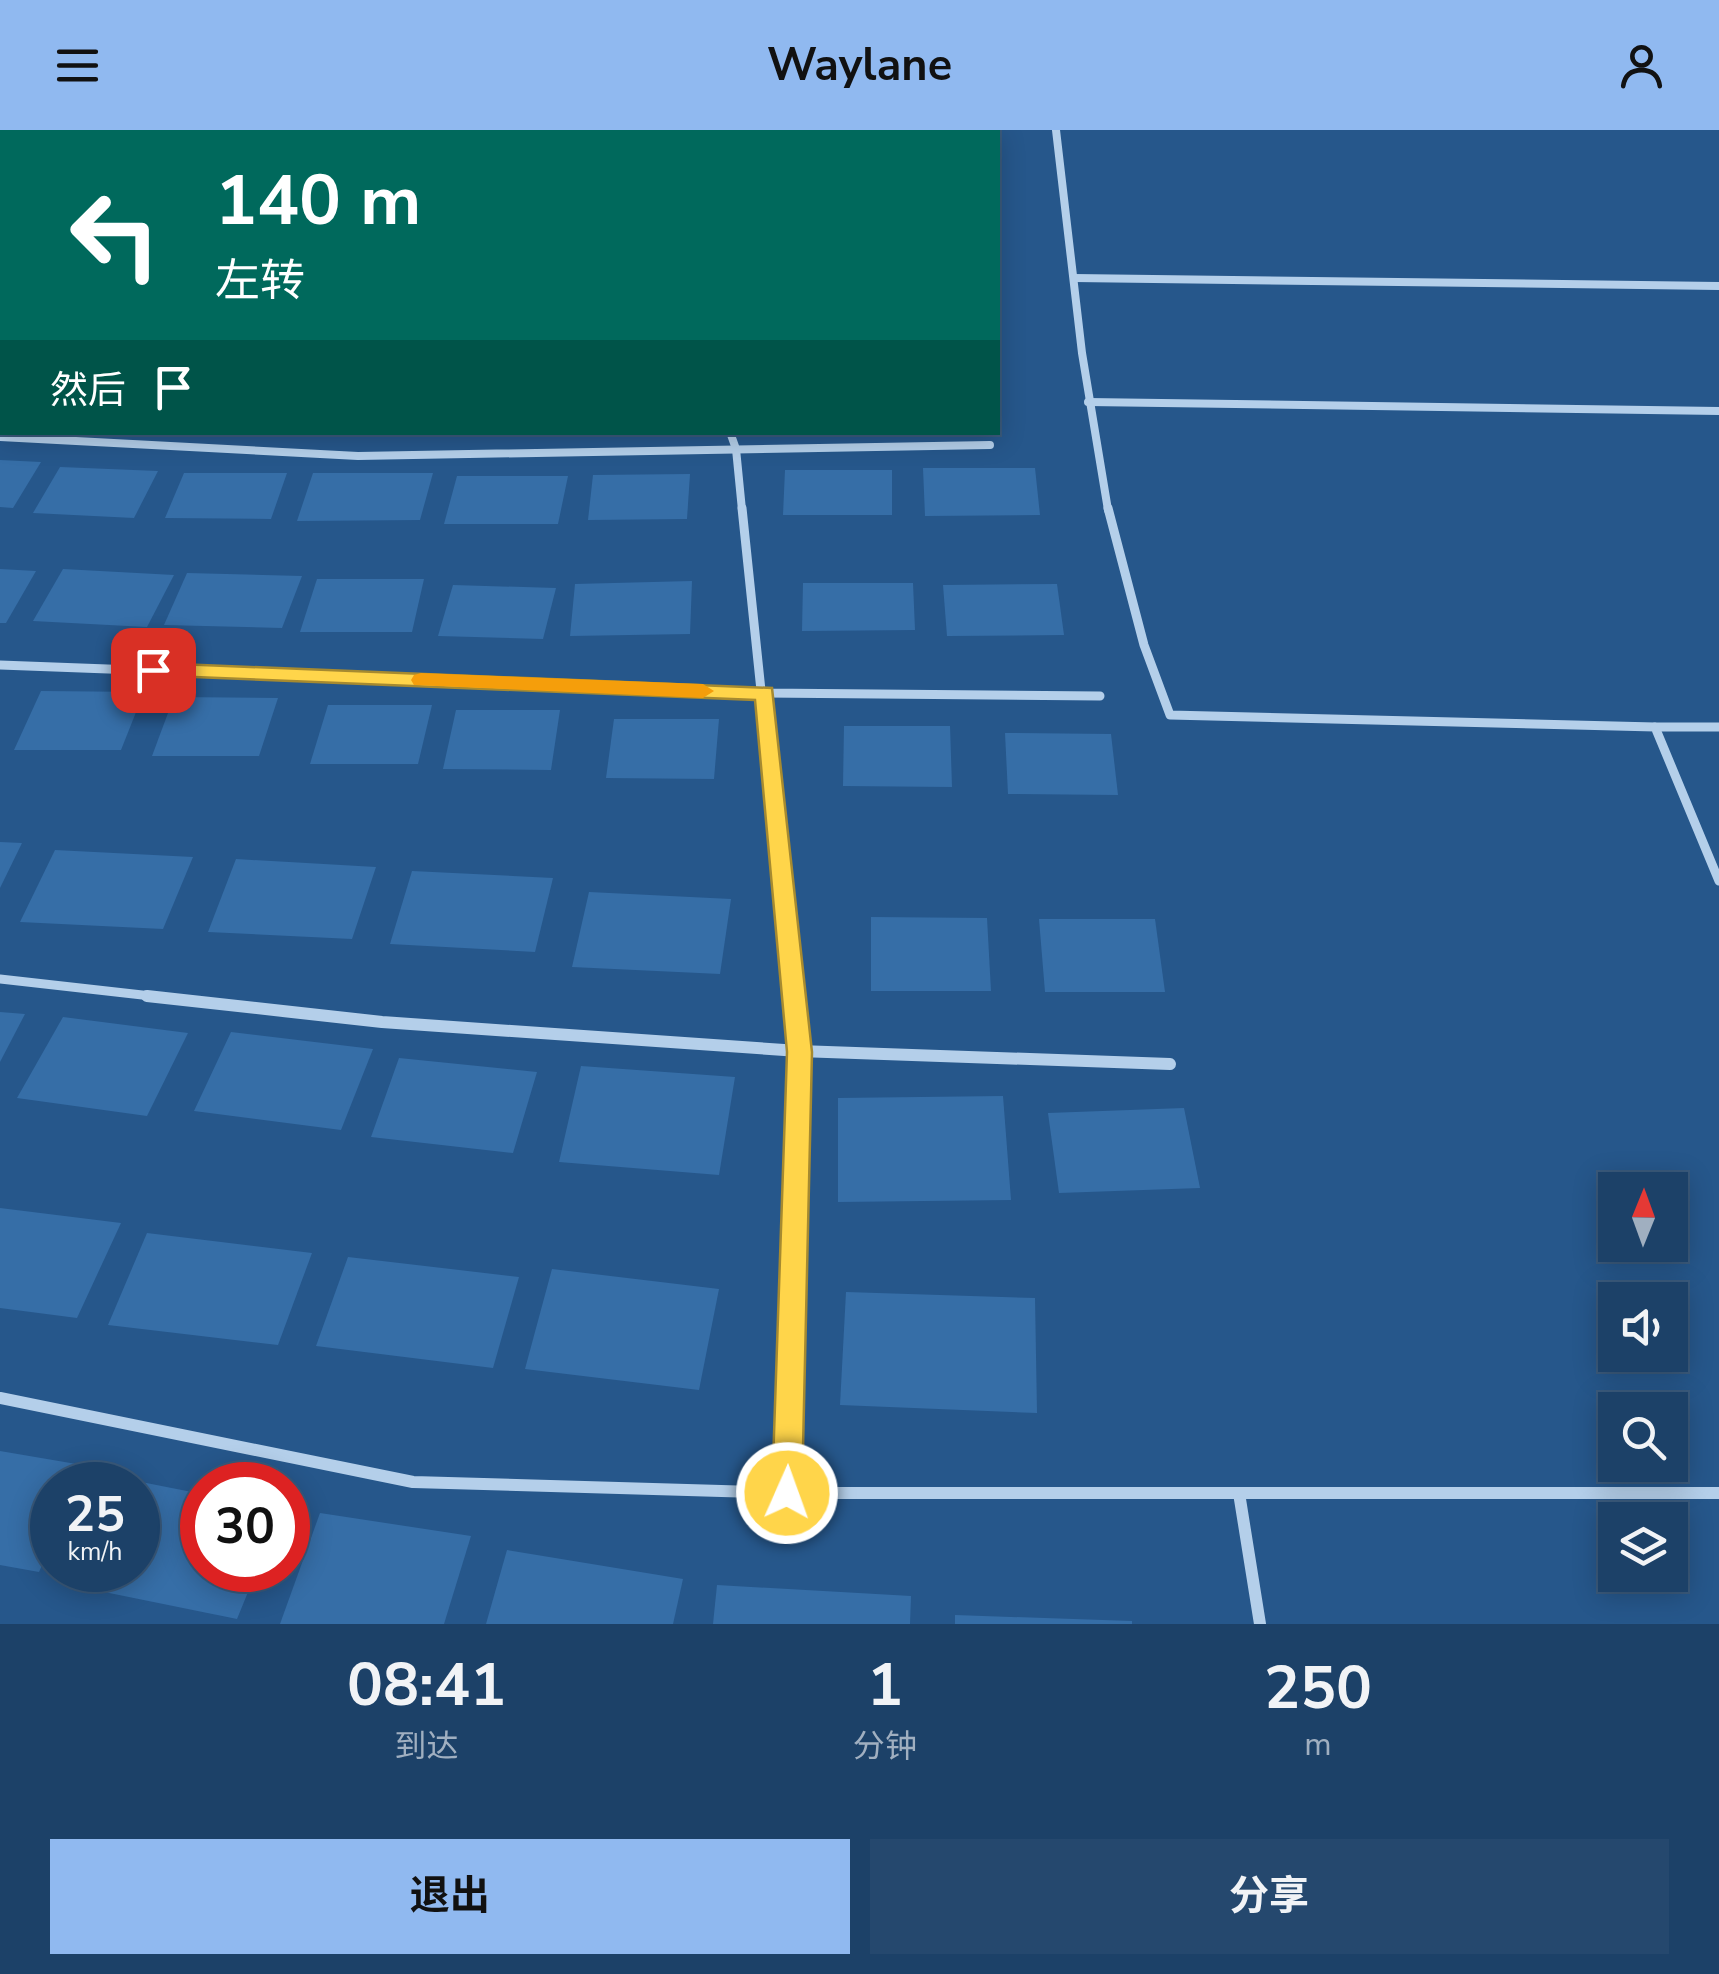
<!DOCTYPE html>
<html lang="zh">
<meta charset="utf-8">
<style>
body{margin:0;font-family:"Nunito Sans","Noto Sans SC",sans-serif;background:#25486e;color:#f1f3f6;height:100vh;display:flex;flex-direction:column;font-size:38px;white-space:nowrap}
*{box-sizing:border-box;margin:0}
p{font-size:32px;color:#a0afc0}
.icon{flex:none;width:55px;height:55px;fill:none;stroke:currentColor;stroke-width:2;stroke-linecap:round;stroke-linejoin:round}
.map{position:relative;height:1494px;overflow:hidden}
.sheet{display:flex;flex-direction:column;background:#1c4168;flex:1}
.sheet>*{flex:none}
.top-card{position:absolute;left:0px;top:0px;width:1000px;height:305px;box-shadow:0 5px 25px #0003,0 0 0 2px #3a5a7c;background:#00695c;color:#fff;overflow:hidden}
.needle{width:65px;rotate:1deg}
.fabs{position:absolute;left:1598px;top:1042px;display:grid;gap:20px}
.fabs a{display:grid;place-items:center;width:90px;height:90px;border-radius:0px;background:#1c4168;box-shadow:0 5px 25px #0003,0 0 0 2px #3a5a7c;font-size:50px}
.speed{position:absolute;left:30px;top:1332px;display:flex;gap:20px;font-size:50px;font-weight:700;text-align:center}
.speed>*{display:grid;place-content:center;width:130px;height:130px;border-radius:50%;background:#1c4168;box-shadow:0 5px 25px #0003,0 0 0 2px #3a5a7c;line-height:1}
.speed small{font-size:25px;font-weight:400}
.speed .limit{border:15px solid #d22;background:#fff;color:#111}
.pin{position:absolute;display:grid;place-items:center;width:85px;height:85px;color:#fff;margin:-42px;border-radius:20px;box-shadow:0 5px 15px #0006}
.me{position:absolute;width:110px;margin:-55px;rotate:2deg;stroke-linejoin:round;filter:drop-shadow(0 0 8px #0008)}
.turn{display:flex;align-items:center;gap:35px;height:210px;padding:0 50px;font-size:45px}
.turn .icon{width:130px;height:130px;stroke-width:2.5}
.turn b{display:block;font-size:70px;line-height:85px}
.then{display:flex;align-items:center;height:95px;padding:0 50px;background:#0003;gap:20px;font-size:38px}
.eta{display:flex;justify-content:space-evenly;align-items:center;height:170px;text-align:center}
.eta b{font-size:60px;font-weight:700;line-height:70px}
.cta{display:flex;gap:20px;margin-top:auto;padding:20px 50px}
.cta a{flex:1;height:115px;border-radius:0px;background:#90b9f0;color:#111;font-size:40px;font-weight:700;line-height:115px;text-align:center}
.cta a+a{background:#25486e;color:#f1f3f6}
header{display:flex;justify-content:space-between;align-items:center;height:130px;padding:0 50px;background:#90b9f0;color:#111;font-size:45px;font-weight:700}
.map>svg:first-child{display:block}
</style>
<header><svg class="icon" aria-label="menu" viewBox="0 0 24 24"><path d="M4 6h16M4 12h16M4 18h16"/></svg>Waylane<svg class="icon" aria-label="person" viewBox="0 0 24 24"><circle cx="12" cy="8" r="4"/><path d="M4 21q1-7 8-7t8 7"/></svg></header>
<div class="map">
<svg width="1719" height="1494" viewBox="0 0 1719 1494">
<rect width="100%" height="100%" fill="#26578b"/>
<g fill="#366ea7">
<polygon points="0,330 41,332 13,378 0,377"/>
<polygon points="60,337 158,341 134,388 33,383"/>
<polygon points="923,338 1035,338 1040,385 925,386"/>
<polygon points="785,340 892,340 892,385 783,385"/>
<polygon points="184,343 287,343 271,389 165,388"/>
<polygon points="313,343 433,343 420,390 297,391"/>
<polygon points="690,344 687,389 588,390 593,345"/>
<polygon points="457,346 568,346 558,394 444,394"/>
<polygon points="0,439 36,441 6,493 0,493"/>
<polygon points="63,439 174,445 147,497 33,491"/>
<polygon points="187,443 302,446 282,498 164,495"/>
<polygon points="317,449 424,449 412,502 300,502"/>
<polygon points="692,451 690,504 570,506 575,454"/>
<polygon points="803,453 913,453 915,500 802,501"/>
<polygon points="1057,454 1064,505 947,506 943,455"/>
<polygon points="453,455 556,458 543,509 438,506"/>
<polygon points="41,561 144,562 121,620 14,620"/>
<polygon points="174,567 278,568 259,626 152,626"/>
<polygon points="328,575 432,575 418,634 310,634"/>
<polygon points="456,580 560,580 551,640 443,639"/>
<polygon points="614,589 719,589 714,649 606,648"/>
<polygon points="844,596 950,596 952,657 843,656"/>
<polygon points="1005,603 1111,604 1118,665 1008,664"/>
<polygon points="0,712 22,713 0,758"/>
<polygon points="55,720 193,727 163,799 20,792"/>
<polygon points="236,729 376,737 352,809 208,802"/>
<polygon points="412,741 553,748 535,822 390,814"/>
<polygon points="589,762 731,769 720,844 572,837"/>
<polygon points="871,787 987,788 991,861 871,861"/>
<polygon points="1039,789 1155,789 1165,862 1045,862"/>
<polygon points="0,882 25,884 0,932"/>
<polygon points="63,887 188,903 147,986 17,968"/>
<polygon points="231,902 373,919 341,1000 194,981"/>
<polygon points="399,928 537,942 513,1023 371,1007"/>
<polygon points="581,936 735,947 719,1045 559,1032"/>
<polygon points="1003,966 1011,1070 838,1072 838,968"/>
<polygon points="1184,978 1200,1058 1059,1063 1048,983"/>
<polygon points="0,1078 121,1093 77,1188 0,1178"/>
<polygon points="147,1103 312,1123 278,1215 108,1195"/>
<polygon points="348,1127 519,1147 493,1238 316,1216"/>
<polygon points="552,1139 719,1159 699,1260 525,1239"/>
<polygon points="846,1162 1035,1168 1037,1283 840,1275"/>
<polygon points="0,1321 88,1336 79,1355 52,1355 52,1413 39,1442 0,1435"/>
<polygon points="116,1347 202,1364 202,1440 257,1440 237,1489 65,1454 72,1440 138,1440 138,1355 112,1355"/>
<polygon points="320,1383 471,1406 444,1494 280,1494"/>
<polygon points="507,1420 683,1449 673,1494 486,1494"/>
<polygon points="717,1455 911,1466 910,1494 713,1494"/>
<polygon points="955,1485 1132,1491 1132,1494 955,1494"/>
</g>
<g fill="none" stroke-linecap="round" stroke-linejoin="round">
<g stroke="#b4cfea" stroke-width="8">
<polyline points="1056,0 1082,223 1108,380"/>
<polyline points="89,2 99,0"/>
<polyline points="202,2 212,0"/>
<polyline points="1074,148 1719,156"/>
<polyline points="1088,272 1719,281"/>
<polyline points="730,302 736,319 742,380"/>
<polyline points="0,307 358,326 990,315"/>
</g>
<g stroke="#b4cfea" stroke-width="9">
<polyline points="742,378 793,868"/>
<polyline points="1108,378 1144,515 1170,585 1655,597 1719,751"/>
<polyline points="0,535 764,563 1100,566"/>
<polyline points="1655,597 1719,597"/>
<polyline points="0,849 169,868"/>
</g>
<g stroke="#b4cfea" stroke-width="12">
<polyline points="147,866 382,892 799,921 1170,934"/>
<polyline points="0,1268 413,1352 787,1363 799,921 793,866"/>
<polyline points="787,1363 1719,1363"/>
<polyline points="1239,1363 1260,1494"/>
</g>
</g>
<polygon fill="#ffd54a" stroke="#a68a30" stroke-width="2.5" points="153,533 772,558 812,922 802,1363 797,1373 787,1377 777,1373 772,1363 787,922 755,570 146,545 146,535"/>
<polygon fill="#f59e0b" points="421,543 703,554 714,561 703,568 414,555 411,550 414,545"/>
</svg>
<div class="fabs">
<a><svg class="needle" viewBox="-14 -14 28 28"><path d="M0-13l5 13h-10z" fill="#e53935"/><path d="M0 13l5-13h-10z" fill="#a0afc0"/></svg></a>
<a><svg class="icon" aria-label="sound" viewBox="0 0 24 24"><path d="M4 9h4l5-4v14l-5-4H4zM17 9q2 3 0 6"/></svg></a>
<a><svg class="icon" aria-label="search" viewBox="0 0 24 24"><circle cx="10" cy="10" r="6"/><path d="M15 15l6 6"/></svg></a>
<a><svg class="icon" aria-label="layers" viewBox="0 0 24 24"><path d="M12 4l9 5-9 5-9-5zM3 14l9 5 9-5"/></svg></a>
</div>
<div class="speed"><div>25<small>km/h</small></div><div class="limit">30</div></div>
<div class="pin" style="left:153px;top:540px;background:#d93025"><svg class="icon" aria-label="arrive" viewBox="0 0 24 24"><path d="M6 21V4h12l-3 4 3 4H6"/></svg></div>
<svg class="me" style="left:787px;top:1363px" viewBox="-20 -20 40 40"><circle r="17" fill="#ffd54a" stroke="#fff" stroke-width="3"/><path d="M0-11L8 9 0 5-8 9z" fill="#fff"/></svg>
<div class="top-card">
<div class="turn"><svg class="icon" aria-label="left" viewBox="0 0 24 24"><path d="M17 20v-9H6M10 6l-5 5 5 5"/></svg><div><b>140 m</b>左转</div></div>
<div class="then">然后<svg class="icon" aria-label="arrive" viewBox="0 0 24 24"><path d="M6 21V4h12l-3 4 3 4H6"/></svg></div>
</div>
</div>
<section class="sheet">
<div class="eta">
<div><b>08:41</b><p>到达</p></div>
<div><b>1</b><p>分钟</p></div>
<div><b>250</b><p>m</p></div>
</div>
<div class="cta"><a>退出</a><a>分享</a></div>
</section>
